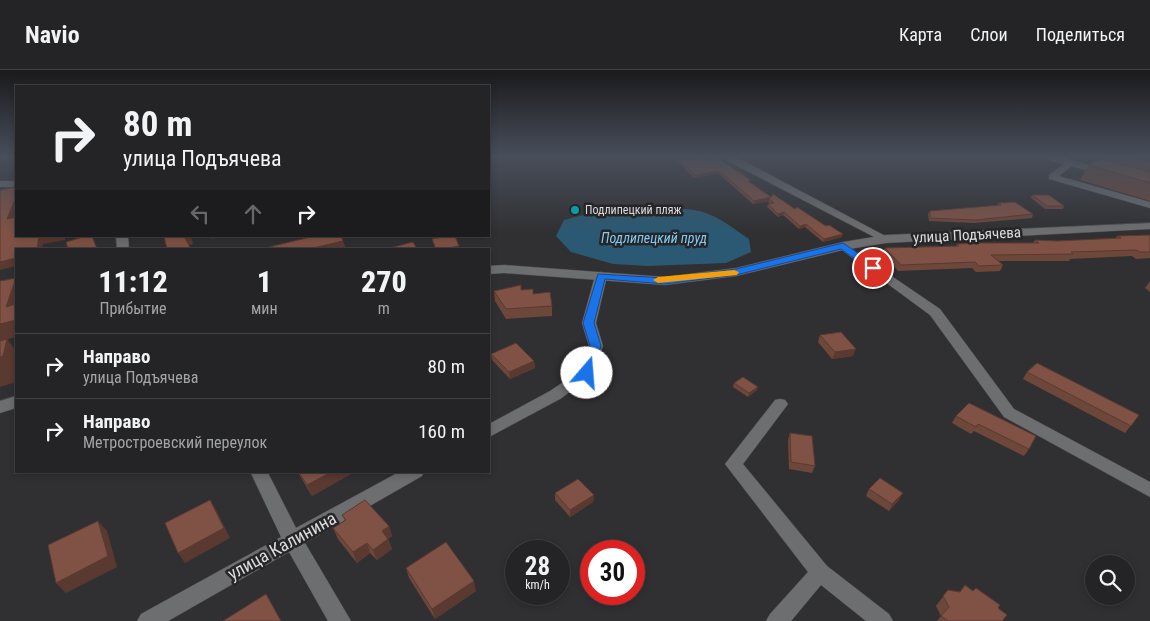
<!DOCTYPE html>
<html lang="ru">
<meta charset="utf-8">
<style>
body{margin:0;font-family:"Roboto Condensed",sans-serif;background:#2c2c2e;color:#f1f3f6;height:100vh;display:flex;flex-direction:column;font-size:19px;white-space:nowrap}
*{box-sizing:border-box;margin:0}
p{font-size:16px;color:#a3a4a7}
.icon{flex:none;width:28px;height:28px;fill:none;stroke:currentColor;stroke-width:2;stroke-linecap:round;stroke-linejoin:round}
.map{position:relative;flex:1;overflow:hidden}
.side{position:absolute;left:15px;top:178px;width:475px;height:225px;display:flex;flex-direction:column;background:#242426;border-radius:0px;box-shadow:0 2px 8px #0003,0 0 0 1px #414143}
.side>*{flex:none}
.banner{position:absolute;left:15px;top:15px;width:475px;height:152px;border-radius:0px;box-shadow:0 2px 8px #0003,0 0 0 1px #414143;background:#242426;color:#f1f3f6;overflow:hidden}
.controls{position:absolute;left:1085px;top:485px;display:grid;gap:10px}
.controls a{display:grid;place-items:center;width:50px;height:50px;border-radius:50%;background:#242426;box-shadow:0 2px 8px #0003,0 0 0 1px #414143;font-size:25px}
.speed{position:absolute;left:505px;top:470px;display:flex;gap:10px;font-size:25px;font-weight:700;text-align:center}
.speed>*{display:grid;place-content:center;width:65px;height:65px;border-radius:50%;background:#242426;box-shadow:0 2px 8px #0003,0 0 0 1px #414143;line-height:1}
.speed small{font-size:12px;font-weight:400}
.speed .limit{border:8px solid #d22;background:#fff;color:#111}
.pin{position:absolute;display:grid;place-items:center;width:42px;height:42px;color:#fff;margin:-21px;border:2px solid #fff;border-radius:50%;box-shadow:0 1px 5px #0007}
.me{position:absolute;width:55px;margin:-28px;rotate:18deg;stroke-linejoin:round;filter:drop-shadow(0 0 4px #0008)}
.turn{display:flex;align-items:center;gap:18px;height:105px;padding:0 25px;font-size:22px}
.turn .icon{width:65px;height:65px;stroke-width:2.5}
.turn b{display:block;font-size:35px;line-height:42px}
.lanes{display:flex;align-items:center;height:48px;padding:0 25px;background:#0003;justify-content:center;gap:25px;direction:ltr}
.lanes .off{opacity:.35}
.eta{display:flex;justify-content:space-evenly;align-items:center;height:85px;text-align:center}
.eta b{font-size:30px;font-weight:800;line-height:35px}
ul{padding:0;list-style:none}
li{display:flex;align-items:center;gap:15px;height:65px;padding:0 25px;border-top:1px solid #414143}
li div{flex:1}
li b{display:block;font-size:19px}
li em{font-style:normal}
header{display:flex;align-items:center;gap:30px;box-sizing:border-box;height:70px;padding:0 25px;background:#242426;border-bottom:1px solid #414143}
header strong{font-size:24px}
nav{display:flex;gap:28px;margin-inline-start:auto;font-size:18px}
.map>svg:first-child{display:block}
</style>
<header>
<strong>Navio</strong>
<nav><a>Карта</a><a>Слои</a><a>Поделиться</a></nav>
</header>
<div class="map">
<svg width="1150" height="551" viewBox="0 0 1150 551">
<rect width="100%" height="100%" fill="#303032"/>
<path fill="#2b5973" d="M687,139C714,142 727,154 749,169L751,182L726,193L648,196L613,194L571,182L556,166L564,150C604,138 645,140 687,139Z"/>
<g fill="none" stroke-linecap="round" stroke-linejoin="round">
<defs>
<g id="street">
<polygon points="718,86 730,86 742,90 891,169 886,172 882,171"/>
<polygon points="1070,90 1073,91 1073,95 1059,106 1150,132 1150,138 1049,109 1049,105"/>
<polygon points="843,173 940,239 1014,339 1150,412 1150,427 1004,347 930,245 839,178 837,176"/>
<polygon points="601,202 607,206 596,253 603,276 592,306 560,329 489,367 489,354 550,321 581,300 589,276 582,253 595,206"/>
<polygon points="780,329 785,330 788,334 743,394 827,496 889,544 893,551 866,551 821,515 791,551 766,551 770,544 808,502 725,394 775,330"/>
<polygon points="250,401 267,401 296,458 401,401 424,401 422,406 305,473 351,551 328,551 289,482 168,551 137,551 141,544 281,467"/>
</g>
<g id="secondary">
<polygon points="1041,86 1057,86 1111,101 1112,103 1107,106 1043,88"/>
<rect x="0" y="111" width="16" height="6"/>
<polygon points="1150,153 1150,159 886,173 843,180 736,206 665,215 504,203 489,204 489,196 504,195 665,207 736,198 843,172 886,165"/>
<polygon points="116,166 128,166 129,179 117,179"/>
<polygon points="16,326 16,338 0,343 0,331"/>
</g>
</defs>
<use href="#street" stroke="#4b4b4d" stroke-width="1"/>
<use href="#secondary" stroke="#4b4b4d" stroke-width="1"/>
<use href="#street" fill="#6d6e70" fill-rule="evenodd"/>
<use href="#secondary" fill="#6d6e70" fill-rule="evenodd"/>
</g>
<g fill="#6e473b">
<polygon points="672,86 691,86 696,89 702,88 701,86 714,86 751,113 771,127 795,139 842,167 823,172 805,157 799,159 783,145 778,147 767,137 768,134 770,134 768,132 769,131 753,134 718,103 694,108"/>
<polygon points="1102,86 1132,86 1150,91 1150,131 1080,110 1089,95 1100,89"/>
<polygon points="1032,125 1064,136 1063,139 1045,139 1031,128"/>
<polygon points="998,133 1033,144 1032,148 974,153 929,151 928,144 930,141 997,136"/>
<polygon points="1150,165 1150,188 1136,189 1132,186 1070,189 1069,191 998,191 1003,195 1000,201 976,202 972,198 898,201 883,185 885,178 956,176 957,174 1033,173 1035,170 1057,171 1115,169 1117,166"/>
<polygon points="1150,211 1150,222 1145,218"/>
<polygon points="521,220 533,224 552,236 552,246 506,249 495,231 494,221"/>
<polygon points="820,265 853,286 832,289 818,272"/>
<polygon points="491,284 534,291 535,298 510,309 492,290"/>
<polygon points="1027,302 1139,345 1125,363 1023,309"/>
<polygon points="734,313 757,320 748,327 733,317"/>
<polygon points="969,333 1029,379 1024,386 974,361 971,364 952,353 956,346"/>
<polygon points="790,363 815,396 812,403 789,399 788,370"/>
<polygon points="297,401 356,401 312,426"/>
<polygon points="869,419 899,430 889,441 866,426"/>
<polygon points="555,423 594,425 593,432 570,447 555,430"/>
<polygon points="342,445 389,456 392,466 388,469 392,479 377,490 370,483 357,493 338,469 333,458 345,451"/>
<polygon points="406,498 476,521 435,549 409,508"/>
<polygon points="948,520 998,538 1002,551 937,551 941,546 936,536"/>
</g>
<g fill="#5a3930">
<polygon points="719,101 718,103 694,108 695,105"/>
<polygon points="16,127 16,144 11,155 7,149"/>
<polygon points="771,127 769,131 753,134 754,131"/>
<polygon points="784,142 783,145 778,147 778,144"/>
<polygon points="806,154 805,157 799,159 800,156"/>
<polygon points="843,164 842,167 823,172 824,169"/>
<polygon points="43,166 65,166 65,170 43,174 42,179 37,179 39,167"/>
<polygon points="183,166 191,166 193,174 187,176"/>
<polygon points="210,166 226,166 212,169"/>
<polygon points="343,171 346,179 309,179"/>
<polygon points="459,176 460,179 443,179"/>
<polygon points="16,188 16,196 0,200 0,192"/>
<polygon points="16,208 16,267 0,271 0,254"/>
<polygon points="7,269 16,281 16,312 0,317 0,287"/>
<polygon points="856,279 853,286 832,289 835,282"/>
<polygon points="534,291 535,298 510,309 509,302"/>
<polygon points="758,317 757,320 748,327 749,323"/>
<polygon points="333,401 356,401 312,426 307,415"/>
<polygon points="903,423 899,430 889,441 892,434"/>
<polygon points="594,425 593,432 570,447 570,440"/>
<polygon points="210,430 216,440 230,468 185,493 178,483"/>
<polygon points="98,451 107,461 117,497 66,523 56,513"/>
<polygon points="389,456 392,466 388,469 392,479 377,490 373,480 382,461"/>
<polygon points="367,473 370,483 357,493 353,482"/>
<polygon points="474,511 476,521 435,549 432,539"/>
</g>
<g fill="#805245" stroke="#5a3930">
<polygon points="675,86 691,86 696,89 705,88 702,86 714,86 751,110 748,111 771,127 773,124 795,139 797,137 826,156 829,155 843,164 824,169 806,154 800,156 784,142 778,144 768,134 774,133 769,129 771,127 754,131 719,101 695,105"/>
<polygon points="1128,86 1132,86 1150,91 1150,92"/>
<polygon points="1097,88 1150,102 1150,113 1089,95"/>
<polygon points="16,117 16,127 7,149 16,147 16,166 43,166 39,167 37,179 16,179 16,188 0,192 0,120"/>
<polygon points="1032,125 1049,125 1064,136 1047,136"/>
<polygon points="1015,132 1033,144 976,150 930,148 930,141 1001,135 998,133"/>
<polygon points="1150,165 1150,182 1140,182 1136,180 1071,182 1073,184 991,185 1003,195 979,196 975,192 901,195 885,178 959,176 957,174 979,173 1039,173 1035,170 1057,171 1121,168 1117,166"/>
<polygon points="86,166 92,166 97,179 68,179 66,172"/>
<polygon points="164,166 184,166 191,179 167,179"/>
<polygon points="315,166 341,166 343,171 309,179 270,179 269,177"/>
<polygon points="448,166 455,166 459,176 443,179 436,179 432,169"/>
<polygon points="413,172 417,179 386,179"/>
<polygon points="16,208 6,237 16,234 16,250 0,254 0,211"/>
<polygon points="521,215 521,220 533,219 533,224 550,222 552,236 506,239 494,221"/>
<polygon points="841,262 856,279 835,282 820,265"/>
<polygon points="7,269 3,286 0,287 0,271"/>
<polygon points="516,273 534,291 509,302 491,284"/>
<polygon points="1037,293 1139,345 1131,356 1027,302"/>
<polygon points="743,307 758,317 749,323 734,313"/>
<polygon points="969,333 1036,366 1029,379 978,354 976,357 956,346"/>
<polygon points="790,363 812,366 815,396 791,392"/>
<polygon points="298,401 333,401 307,415"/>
<polygon points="880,408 903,423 892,434 869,419"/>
<polygon points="578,409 594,425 570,440 555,423"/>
<polygon points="210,430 224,458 178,483 165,453"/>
<polygon points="365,430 389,456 382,461 388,469 373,480 367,473 353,482 333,458 346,450 342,445"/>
<polygon points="98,451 108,486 56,513 48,475"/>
<polygon points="446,472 474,511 432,539 406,498"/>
<polygon points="965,515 973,521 976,518 1000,535 998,538 1007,545 1002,551 948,551 941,546 949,537 943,526 948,520 960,522"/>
<polygon points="266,524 281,551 223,551"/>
</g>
<linearGradient id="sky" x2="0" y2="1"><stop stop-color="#1a1a1c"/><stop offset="0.53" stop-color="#484e5a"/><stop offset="1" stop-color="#484e5a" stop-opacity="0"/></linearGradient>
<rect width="1150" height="163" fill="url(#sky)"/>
<polygon fill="#1a73e8" stroke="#114b97" points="843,173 877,196 877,200 870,200 841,179 736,205 665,214 605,209 594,253 601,276 591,305 583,305 581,303 590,276 583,253 598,204 665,208 736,199"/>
<polygon fill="#f59e0b" points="734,200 739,202 737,205 658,213 653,210 658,207"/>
<circle fill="#0f9aa8" stroke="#262628" stroke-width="2" cx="575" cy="140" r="5"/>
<g text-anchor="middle" stroke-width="5" stroke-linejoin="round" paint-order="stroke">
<g font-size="12" fill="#dbdbdd" stroke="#262628" text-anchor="start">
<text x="585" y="144">Подлипецкий пляж</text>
</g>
<g font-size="14" font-style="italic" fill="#81cbf7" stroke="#262628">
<text x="654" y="173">Подлипецкий пруд</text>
</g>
<g font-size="15" fill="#dbdbdd" stroke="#262628">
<text transform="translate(967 165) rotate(-3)" y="5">улица Подъячева</text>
</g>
<g font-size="18" fill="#dbdbdd" stroke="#262628">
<text transform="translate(282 476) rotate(-29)" y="6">улица Калинина</text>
</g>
</g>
</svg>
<div class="controls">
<a><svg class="icon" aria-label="search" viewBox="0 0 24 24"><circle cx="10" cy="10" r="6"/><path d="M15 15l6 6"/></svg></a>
</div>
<div class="speed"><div>28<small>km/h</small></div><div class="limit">30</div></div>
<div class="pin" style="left:873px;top:198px;background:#d93025"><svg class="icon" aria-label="arrive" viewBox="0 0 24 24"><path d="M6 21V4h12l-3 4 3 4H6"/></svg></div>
<svg class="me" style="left:587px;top:303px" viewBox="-20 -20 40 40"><circle r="19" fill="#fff"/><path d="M0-13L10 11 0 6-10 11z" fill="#1a73e8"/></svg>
<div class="banner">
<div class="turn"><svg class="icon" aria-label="right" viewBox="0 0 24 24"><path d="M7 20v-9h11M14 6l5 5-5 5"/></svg><div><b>80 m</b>улица Подъячева</div></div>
<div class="lanes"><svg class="icon off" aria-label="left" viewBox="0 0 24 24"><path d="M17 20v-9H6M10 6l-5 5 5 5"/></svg><svg class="icon off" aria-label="ahead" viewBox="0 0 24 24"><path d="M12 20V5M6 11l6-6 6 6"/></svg><svg class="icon" aria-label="right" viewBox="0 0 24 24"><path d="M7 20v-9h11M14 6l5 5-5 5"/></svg></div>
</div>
<section class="side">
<div class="eta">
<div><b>11:12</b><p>Прибытие</p></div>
<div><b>1</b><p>мин</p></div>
<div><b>270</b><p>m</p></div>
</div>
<ul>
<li><svg class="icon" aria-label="right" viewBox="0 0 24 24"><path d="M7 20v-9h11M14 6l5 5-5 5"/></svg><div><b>Направо</b><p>улица Подъячева</p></div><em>80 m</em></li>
<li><svg class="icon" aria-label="right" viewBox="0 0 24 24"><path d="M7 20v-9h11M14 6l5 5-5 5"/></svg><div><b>Направо</b><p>Метростроевский переулок</p></div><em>160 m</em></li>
</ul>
</section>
</div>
